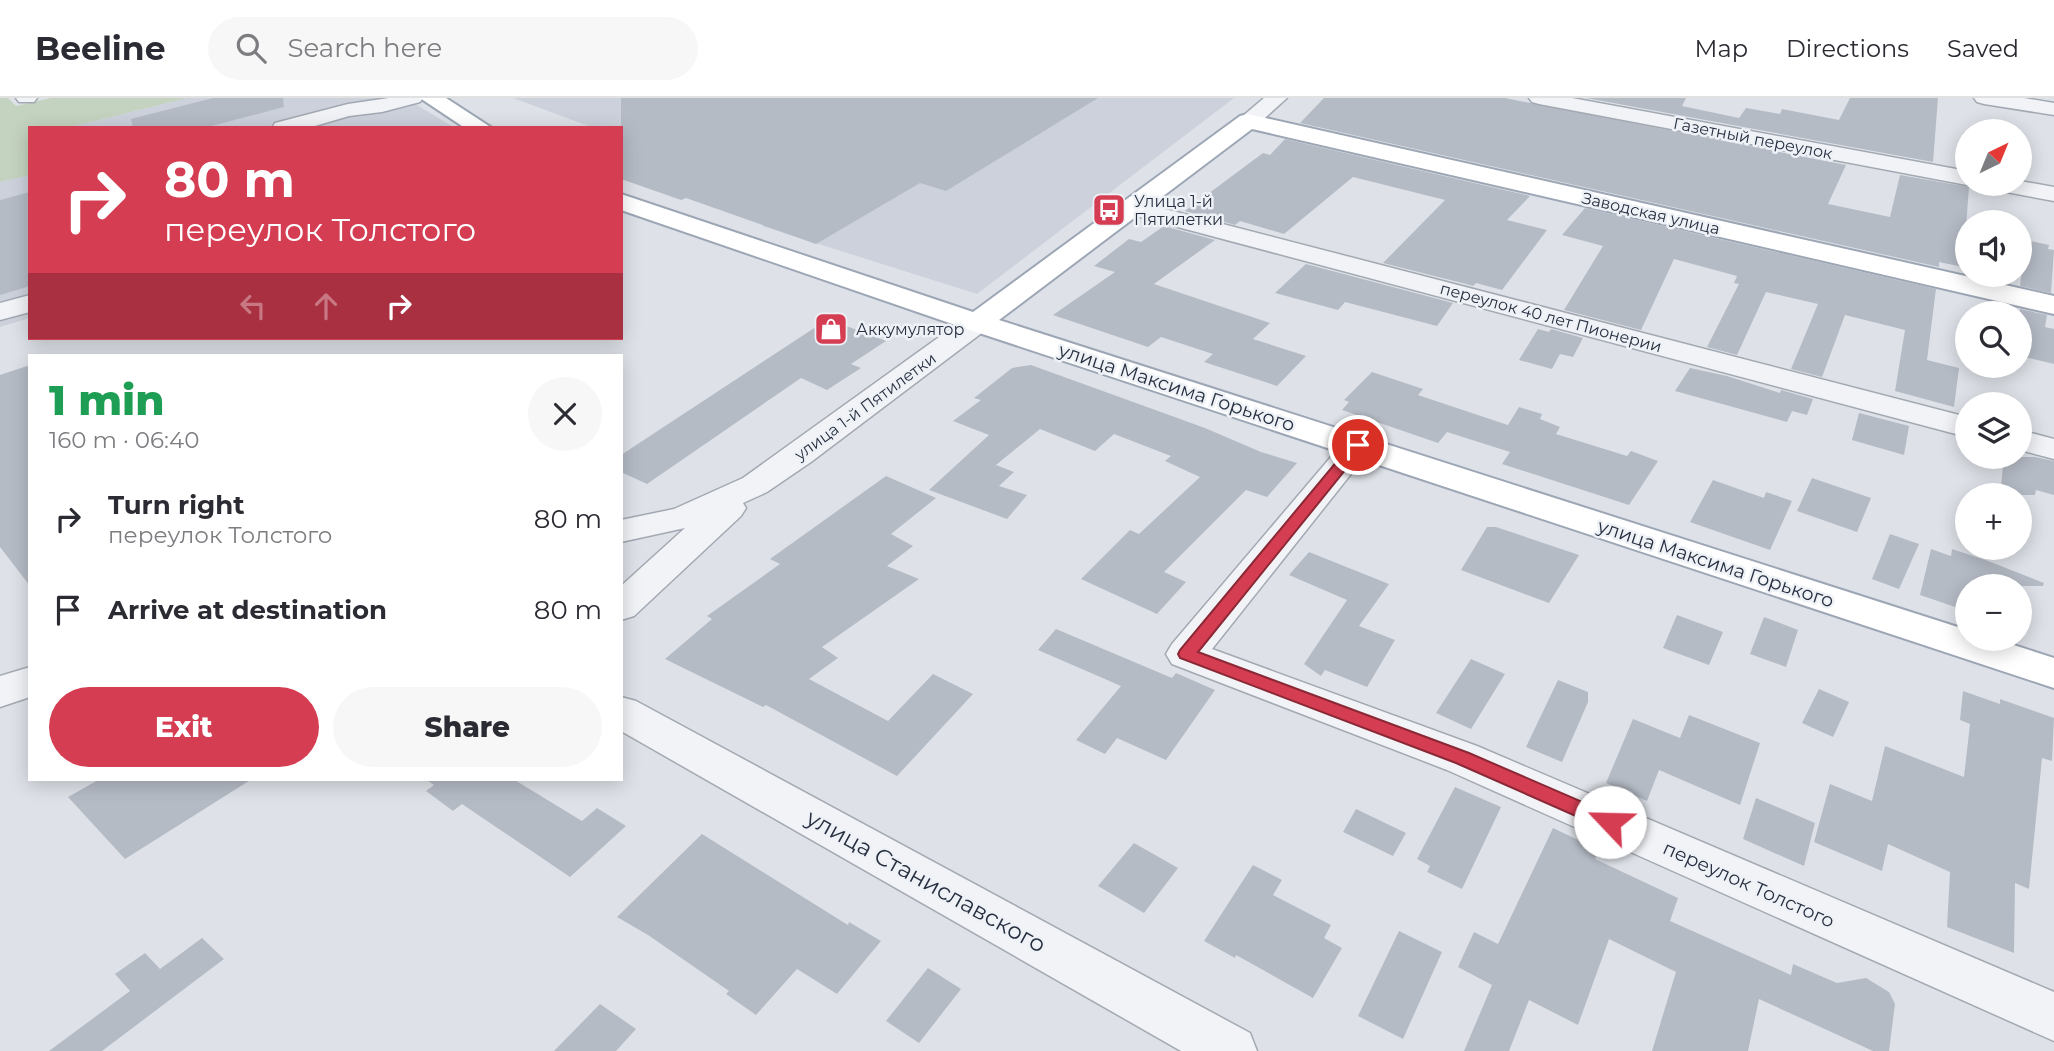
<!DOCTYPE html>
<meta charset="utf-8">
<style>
body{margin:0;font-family:Montserrat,sans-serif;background:#f7f7f7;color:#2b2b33;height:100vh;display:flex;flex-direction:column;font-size:26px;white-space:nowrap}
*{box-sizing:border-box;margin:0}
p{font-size:23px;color:#7c7c81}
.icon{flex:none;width:38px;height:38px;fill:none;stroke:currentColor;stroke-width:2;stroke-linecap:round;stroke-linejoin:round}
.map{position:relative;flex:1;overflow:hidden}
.side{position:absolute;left:28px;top:256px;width:595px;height:427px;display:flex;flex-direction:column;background:#fff;border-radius:0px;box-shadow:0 4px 18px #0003}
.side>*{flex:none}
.guide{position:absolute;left:28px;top:28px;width:595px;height:214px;border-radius:0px;box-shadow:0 4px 18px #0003;background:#d43d52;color:#fff;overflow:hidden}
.needle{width:46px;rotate:43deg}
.buttons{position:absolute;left:1955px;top:21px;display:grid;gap:14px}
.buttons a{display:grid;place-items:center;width:77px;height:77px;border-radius:50%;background:#fff;box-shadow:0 4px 18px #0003;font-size:35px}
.pin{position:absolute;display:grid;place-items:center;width:60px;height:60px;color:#fff;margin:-30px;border:4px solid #fff;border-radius:50%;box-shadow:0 2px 7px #0007}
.me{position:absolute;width:77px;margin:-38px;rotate:294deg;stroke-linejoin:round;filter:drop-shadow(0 0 5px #0008)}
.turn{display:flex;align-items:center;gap:24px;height:147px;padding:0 21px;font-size:32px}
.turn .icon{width:91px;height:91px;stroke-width:2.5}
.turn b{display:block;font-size:49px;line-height:60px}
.lanes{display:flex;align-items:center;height:66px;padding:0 21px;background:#0003;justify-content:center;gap:35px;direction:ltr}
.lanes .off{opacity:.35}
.round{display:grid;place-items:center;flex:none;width:74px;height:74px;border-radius:37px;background:#f7f7f7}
.head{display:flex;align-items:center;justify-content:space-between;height:119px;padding:0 21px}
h1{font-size:42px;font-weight:800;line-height:52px;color:#1e9e55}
.button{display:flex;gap:14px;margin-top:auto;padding:14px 21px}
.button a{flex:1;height:80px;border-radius:42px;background:#d43d52;color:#fff;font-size:28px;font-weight:800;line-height:80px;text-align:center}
.button a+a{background:#f7f7f7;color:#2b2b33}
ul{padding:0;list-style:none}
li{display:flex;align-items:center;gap:21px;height:91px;padding:0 21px}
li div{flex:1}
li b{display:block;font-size:26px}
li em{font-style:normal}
header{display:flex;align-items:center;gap:42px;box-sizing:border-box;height:98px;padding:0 35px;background:#fff;border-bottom:2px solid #e1e1e2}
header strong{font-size:33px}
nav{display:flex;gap:38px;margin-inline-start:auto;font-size:24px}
.search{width:490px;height:63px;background:#f7f7f7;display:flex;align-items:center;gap:18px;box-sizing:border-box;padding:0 24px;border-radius:38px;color:#7c7c81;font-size:26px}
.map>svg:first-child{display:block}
</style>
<header>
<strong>Beeline</strong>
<div class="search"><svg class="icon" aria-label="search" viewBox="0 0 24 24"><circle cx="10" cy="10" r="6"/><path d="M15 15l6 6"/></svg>Search here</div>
<nav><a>Map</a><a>Directions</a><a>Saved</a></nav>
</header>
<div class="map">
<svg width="2054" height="953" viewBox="0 0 2054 953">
<rect width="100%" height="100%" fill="#dee2e8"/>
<g fill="#ccd1db">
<polygon points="187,0 405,0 455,30 67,30"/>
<polygon points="513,0 1234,0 977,196 762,128 799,106 621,30 594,30"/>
<polygon points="30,77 30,220 0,229 0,84"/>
</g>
<polygon fill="#c4d3bf" points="0,0 8,0 16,8 51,0 187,0 67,30 30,30 30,77 0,84"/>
<g fill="#b5bbc5">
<polygon points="213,0 283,0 284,9 204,30 133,30 131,21"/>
<polygon points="621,0 1098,0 946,93 920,85 816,146 686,100 681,102 621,81"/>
<polygon points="1324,0 1505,0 1846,67 1828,106 1890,119 1900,77 1969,89 1963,169 1939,164 1939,169 1300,25"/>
<polygon points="1586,0 1686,0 1682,8 1739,20 1746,10 1780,16 1782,11 1839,22 1850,0 1938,0 1933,64"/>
<polygon points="1285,41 1530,98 1507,122 1547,132 1502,192 1476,185 1473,188 1466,186 1383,165 1445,102 1353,79 1284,136 1240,123 1235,127 1185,113 1263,55 1270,57"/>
<polygon points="30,94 30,188 0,197 0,102"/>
<polygon points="1585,110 1936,191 1927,262 1959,270 1954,309 1895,293 1905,232 1845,217 1822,279 1791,271 1818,206 1766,194 1737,257 1707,249 1739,186 1734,185 1737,178 1674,161 1641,232 1564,212 1603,148 1562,137"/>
<polygon points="1164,128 1215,142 1154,186 1270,225 1253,241 1306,258 1277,288 1204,264 1213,256 1161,239 1148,249 1053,217 1115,174 1094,168 1129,141 1141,144"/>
<polygon points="2026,142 2049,147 2048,151 2054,152 2051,195 2020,188"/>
<polygon points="1306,166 1453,205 1437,228 1345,204 1338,212 1275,195"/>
<polygon points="2020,211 2047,217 2045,229 2054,231 2054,266 2020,258"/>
<polygon points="828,221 886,243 851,266 861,270 827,292 801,280 647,386 621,374 621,357"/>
<polygon points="1538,231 1549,234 1551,231 1583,240 1573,259 1560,256 1552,271 1519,262"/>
<polygon points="30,267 30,488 0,449 0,277"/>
<polygon points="1031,267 1205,330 1261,354 1297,365 1267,399 1246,392 1164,474 1186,484 1157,516 1081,481 1130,432 1139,436 1200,379 1165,363 1171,358 1114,336 1095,353 1040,331 996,367 1014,374 999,388 1027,397 1007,421 929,392 989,337 953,323 981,302 974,300 1012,270"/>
<polygon points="1690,270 1727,278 1780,295 1781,292 1813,301 1807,317 1792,313 1787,324 1675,293"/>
<polygon points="1372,274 1423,291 1418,297 1508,327 1519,309 1542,316 1540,321 1560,329 1556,336 1627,358 1631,353 1658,363 1629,407 1502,366 1510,354 1447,334 1438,345 1342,312 1349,304 1344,302"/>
<polygon points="1859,315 1909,328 1904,357 1852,342"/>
<polygon points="2004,359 2035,359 2054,363 2054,397 2036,392 2035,397 2000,397"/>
<polygon points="886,378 936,400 891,436 913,448 887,468 919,481 822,549 838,560 809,581 888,623 933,576 973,596 897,678 766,607 763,609 665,561 712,521 707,518 780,466 770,461"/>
<polygon points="1812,380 1871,400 1857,434 1797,413"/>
<polygon points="1713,382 1764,400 1766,394 1792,403 1770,452 1690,424"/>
<polygon points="1487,429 1496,429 1579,457 1549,505 1461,472"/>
<polygon points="1890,436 1919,446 1899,491 1872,481"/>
<polygon points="1931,451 1951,458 1952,451 1988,463 2044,485 2043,488 1967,488 1967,513 1920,497"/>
<polygon points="1309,454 1389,486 1359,528 1395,542 1367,589 1325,572 1321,578 1304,566 1347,502 1289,477"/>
<polygon points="1677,517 1723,534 1709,567 1663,550"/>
<polygon points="1764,519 1798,532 1786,569 1750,556"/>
<polygon points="1056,531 1172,580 1176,575 1215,592 1166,662 1117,640 1105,656 1076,642 1121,588 1038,552"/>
<polygon points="1471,561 1505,576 1471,631 1436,615"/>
<polygon points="1558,582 1588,594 1588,604 1562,664 1526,649"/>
<polygon points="1819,591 1849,604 1833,639 1802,625"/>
<polygon points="1963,593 2000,606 2000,601 2054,620 2052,663 2042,660 2029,791 2015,785 2014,855 1947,829 1950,774 1888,746 1882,773 1814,744 1830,686 1872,703 1885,648 1964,679 1970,626 1960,622"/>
<polygon points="1689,617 1760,645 1740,707 1659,672 1647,703 1606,685 1633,621 1680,640"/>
<polygon points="100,681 252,681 125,761 68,699"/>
<polygon points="425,681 513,681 582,723 597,710 626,728 570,779 462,706 453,713 426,693 434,687"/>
<polygon points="1455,689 1501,709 1462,791 1427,774 1430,768 1417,761"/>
<polygon points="1756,700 1815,725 1804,768 1743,741"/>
<polygon points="1356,711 1406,735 1393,758 1343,734"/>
<polygon points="1553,730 1599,752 1595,761 1678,800 1670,823 1791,877 1793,866 1837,885 1866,880 1889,894 1895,906 1889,953 1873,953 1759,901 1748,953 1652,953 1676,874 1609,841 1578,927 1529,902 1509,953 1464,953 1492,887 1458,869 1474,834 1498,846"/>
<polygon points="702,736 848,827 849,824 881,843 837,896 797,871 756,917 726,896 729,893 648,837 617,819"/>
<polygon points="1134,745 1178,770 1144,815 1098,788"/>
<polygon points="1253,767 1282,782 1273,797 1331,827 1324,840 1342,850 1313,900 1236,857 1235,860 1204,843"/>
<polygon points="1399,833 1442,854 1403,941 1358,918"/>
<polygon points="202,840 224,861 102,953 49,953 130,893 115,876 145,855 160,871"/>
<polygon points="928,870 961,891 919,945 886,923"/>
<polygon points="600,906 636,931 616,953 554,953"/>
</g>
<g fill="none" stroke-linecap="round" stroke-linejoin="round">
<defs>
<g id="minor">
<polygon points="16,0 37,0 34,4 19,4"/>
<polygon points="389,0 423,0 420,4 382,14 349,18 308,30 272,30 275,25 348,6"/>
<polygon points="1264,0 1287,0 1256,28 1240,28 1237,23"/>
<polygon points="1529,0 1572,0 1967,73 1967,86 1972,86 1967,87 1539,6 1532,4"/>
<polygon points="1974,0 2024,0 2054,5 2054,17 1984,6 1977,4"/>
<polygon points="2020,83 2054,89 2054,103 1990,91 1986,86 2020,86"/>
<polygon points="1134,103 1967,319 1967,339 1125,115 1122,110 1125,105"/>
<polygon points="30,197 30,214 0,222 0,205"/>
<polygon points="977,217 987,219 991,225 987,231 811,364 767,394 743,405 746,410 741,418 634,518 621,522 621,488 685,430 621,444 621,422 674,411 743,380 967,219"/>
<polygon points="2020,332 2054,341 2054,361 2020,352"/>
<polygon points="1358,337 1369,340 1374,347 1212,551 1477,648 2054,894 2054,943 1447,672 1172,566 1166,556 1172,546 1347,340"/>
<polygon points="30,569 30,599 0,609 0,578"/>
<polygon points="621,599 636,603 1250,935 1257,953 1181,953 621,633"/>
</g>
<g id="major">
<polygon points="420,0 446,0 492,30 465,30"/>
<polygon points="1248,16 2054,198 2054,216 1252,31 999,222 1967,532 1967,541 1995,541 2054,560 2054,590 967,231 621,112 621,96 973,214 1240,18"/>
</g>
</defs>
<use href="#minor" stroke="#a3a9b2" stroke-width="3"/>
<use href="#major" stroke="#9da6b5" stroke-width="4"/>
<use href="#minor" fill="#f1f3f7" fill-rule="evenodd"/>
<use href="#major" fill="#fff" fill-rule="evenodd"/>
</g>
<polygon fill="#d43d52" stroke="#8a2835" stroke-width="2" points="1358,343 1365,347 1363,350 1198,554 1469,655 1617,719 1620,724 1617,730 1610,732 1603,730 1456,665 1180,560 1178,556 1180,552 1353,344"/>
<defs>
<symbol id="bus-square" viewBox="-11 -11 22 22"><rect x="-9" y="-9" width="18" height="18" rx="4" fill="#d43d52" stroke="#eef1f6"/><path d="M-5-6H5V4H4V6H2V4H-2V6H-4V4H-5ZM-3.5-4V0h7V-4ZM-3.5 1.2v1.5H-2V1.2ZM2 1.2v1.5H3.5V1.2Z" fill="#fff"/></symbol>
<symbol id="shop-square" viewBox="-11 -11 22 22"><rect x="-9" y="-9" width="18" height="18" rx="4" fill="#d43d52" stroke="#eef1f6"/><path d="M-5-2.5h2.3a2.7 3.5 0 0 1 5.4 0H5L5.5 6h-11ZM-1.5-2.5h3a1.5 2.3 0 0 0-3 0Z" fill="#fff"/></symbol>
</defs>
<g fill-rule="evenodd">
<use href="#bus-square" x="1090" y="93" width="38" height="38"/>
<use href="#shop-square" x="812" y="212" width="38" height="38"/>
</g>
<g text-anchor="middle" stroke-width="5" stroke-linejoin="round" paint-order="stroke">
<g font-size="16" fill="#273040" stroke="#eef1f6">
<text transform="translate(1753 40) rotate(11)" y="6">Газетный переулок</text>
<text transform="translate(1651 115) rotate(13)" y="6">Заводская улица</text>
<text transform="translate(1551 219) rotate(15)" y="6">переулок 40 лет Пионерии</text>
<text transform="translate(865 308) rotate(-36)" y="6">улица 1-й Пятилетки</text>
</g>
<g font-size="16" fill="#273040" stroke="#eef1f6" text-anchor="start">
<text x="1134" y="109">Улица 1-й<tspan x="1134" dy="18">Пятилетки</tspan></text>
<text x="856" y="237">Аккумулятор</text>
</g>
<g font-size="19" fill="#273040" stroke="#eef1f6">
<text transform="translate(1177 289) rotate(18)" y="7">улица Максима Горького</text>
<text transform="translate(1716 465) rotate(18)" y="7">улица Максима Горького</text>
<text transform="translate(1749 786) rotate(24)" y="7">переулок Толстого</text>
</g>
<g font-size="23" fill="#273040" stroke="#eef1f6">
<text transform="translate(926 783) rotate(29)" y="8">улица Станиславского</text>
</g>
</g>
</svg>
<div class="buttons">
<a><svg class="needle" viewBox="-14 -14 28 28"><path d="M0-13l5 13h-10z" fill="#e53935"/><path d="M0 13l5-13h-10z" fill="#7c7c81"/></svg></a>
<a><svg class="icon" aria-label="sound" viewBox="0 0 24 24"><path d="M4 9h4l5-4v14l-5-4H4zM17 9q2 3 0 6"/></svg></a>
<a><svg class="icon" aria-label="search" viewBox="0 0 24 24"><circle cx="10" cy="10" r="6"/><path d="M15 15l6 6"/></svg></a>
<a><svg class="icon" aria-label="layers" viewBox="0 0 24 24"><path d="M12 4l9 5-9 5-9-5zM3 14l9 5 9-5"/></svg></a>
<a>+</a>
<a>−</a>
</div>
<div class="pin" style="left:1358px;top:347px;background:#d93025"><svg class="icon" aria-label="arrive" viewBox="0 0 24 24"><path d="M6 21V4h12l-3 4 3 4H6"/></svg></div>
<svg class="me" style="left:1610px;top:724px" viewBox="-20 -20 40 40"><circle r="19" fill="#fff"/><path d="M0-13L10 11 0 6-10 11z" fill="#d43d52"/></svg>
<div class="guide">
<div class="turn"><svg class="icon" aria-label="right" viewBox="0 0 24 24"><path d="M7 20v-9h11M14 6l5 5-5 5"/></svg><div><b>80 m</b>переулок Толстого</div></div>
<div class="lanes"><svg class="icon off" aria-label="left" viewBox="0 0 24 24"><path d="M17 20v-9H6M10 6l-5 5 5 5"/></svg><svg class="icon off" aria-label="ahead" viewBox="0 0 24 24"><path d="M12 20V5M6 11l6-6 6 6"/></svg><svg class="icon" aria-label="right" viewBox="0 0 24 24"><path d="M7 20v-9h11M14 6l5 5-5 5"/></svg></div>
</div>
<section class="side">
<div class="head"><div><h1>1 min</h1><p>160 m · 06:40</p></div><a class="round"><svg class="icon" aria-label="close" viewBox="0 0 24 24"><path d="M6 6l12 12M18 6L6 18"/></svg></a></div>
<ul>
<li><svg class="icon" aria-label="right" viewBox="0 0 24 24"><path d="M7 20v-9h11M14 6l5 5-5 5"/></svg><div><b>Turn right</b><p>переулок Толстого</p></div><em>80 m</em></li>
<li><svg class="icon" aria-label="arrive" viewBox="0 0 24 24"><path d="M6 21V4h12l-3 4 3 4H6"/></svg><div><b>Arrive at destination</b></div><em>80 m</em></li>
</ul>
<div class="button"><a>Exit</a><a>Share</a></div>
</section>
</div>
